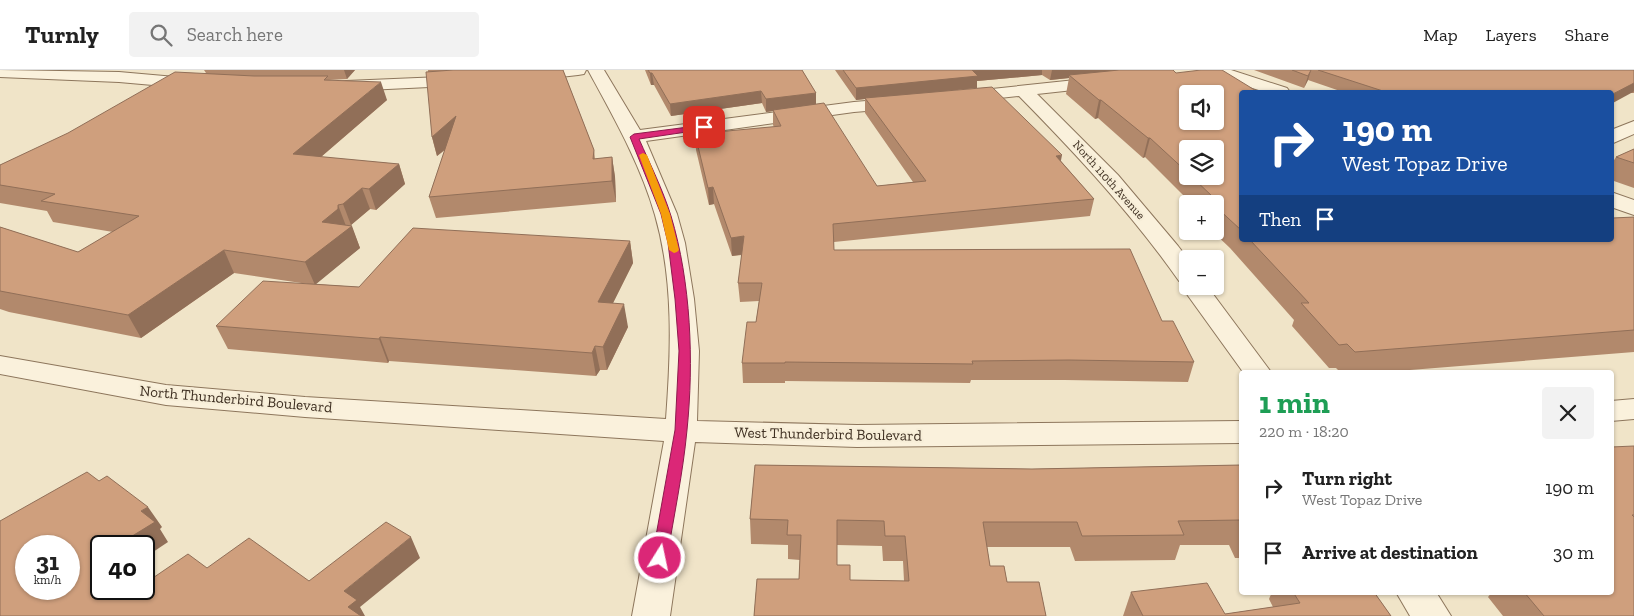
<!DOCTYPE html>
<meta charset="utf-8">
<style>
body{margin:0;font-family:"Zilla Slab",serif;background:#f2f2f2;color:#222;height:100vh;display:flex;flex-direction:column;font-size:19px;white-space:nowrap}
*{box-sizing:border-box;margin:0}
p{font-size:16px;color:#767676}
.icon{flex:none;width:28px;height:28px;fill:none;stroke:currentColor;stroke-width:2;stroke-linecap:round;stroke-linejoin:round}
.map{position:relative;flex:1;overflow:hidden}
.panel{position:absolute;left:1239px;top:300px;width:375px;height:225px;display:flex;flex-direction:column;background:#fff;border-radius:5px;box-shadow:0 1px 4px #0004}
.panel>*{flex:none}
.top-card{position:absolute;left:1239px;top:20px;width:375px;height:152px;border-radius:5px;box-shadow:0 1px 4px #0004;background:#1a4fa0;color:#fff;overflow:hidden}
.tools{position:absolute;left:1179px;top:15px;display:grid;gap:10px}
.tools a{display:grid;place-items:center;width:45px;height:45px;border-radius:5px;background:#fff;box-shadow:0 1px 4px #0004;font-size:25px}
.speed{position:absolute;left:15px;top:465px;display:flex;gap:10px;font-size:25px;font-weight:700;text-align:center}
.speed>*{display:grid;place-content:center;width:65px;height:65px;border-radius:50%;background:#fff;box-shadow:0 1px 4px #0004;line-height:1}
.speed small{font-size:12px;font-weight:400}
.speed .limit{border:2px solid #111;border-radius:8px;background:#fff;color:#111}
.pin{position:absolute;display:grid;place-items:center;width:42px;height:42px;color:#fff;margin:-21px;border-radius:10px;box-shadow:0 2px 8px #0006}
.me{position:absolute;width:55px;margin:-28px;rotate:10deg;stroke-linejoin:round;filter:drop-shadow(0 0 4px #0008)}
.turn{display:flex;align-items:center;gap:18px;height:105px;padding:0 20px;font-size:22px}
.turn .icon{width:65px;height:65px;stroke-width:2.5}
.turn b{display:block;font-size:35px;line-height:42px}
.then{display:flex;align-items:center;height:48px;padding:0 20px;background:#0003;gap:10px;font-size:19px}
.round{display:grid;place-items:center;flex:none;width:52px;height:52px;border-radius:5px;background:#f2f2f2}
.overview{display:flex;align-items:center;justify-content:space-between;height:85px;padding:0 20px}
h1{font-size:30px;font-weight:700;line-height:38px;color:#1e9e55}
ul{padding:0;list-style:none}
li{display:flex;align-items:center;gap:15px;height:65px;padding:0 20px}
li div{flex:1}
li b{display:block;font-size:19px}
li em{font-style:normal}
header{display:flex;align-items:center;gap:30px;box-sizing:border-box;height:70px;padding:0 25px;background:#fff;border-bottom:1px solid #e0e0e0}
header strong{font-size:24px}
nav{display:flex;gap:28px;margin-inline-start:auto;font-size:18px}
.search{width:350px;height:45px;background:#f2f2f2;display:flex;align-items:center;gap:12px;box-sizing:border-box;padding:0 18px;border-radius:5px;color:#767676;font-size:19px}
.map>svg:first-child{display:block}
</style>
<header>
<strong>Turnly</strong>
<div class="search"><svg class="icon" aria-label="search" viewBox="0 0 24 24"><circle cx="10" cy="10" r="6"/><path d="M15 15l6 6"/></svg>Search here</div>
<nav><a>Map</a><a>Layers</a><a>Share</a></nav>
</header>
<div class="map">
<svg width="1634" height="546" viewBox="0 0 1634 546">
<rect width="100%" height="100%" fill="#f0e4c8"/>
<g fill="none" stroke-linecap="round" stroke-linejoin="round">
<defs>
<g id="minor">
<polygon points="0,0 119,2 198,9 204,10 207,14 204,18 198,19 119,12 0,7"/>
<polygon points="533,0 586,0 584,4 578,5 525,11 519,10 516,6 519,2"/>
<path d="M588,0H604L640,60L854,32L902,28L908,29L911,33L908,37L902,38L854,42L646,71L677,144L685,173L694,229L699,281L697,351L857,355L1241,351V373L857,377L695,372L670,546H632L664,371L305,347L166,335L0,304V286L166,315L305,327L666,349C671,282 674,211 655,145C641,95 613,46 588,0Z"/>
<polygon points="1206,0 1231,0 1287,18 1290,22 1265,22 1208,4"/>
<polygon points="465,6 471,7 474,11 471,15 346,21 340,20 337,16 340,12 346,11"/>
<path d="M1104,7L1110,8L1113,12L1110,16L1037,24L1118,105L1178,176L1188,189V216H1207L1271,302H1243L1181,216L1184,212L1179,211C1132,144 1077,85 1019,26L963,32L957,31L954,27L957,23L963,22Z"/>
<polygon points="1634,51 1634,64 1611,74 1611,60"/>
<polygon points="1611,122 1634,130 1634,145 1611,137"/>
<polygon points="1634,329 1634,349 1611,351 1611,331"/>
<polygon points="1396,522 1436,522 1451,546 1410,546"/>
</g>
</defs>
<use href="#minor" stroke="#8d765c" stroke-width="2"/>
<use href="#minor" fill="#faf1dc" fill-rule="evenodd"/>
</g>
<g fill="#b2896c" fill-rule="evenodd">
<polygon points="204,0 355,0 347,9 329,10 387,30 321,87 399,94 405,114 376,140 370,139 351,155 360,178 315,214 359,217 630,171 633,193 613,233 628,257 607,300 600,300 596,306 389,291 388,293 228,279 216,256 308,214 234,203 141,268 9,242 0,239 0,157 78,182 113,162 53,152 47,141 0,133 0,95 206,3"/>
<polygon points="428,0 563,0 594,80 595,89 612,87 615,107 616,132 436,148 429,127 445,80 437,86 432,67"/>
<path d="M645,0H802L816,23V34L877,116L913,112L865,43V29L856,30L835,0H1173L1176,3L1241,22V170H1611L1613,148L1634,147V282L1385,302H1340L1336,298H1329L1292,256L1294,250L1230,178L1212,161H1215V134H1192L1145,87L1143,88L1098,48L1095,49L1066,24L1069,8L1050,10L1042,5L977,11V18L951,20L1061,91L1094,129L1090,146L834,172V180L1162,251L1194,292L1188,312L1065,310H971L970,313L785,311V313H743L742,293L756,252L759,231L740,232L738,213L742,185L732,186L714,134L709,135L696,80L695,64L774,57L773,55V41L766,42L762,33L671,46L654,15H651ZM1188,79L1215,106H1188Z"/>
<polygon points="1254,0 1634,0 1634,23 1343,22 1308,10 1304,18"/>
<polygon points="1634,79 1634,118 1611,110 1611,95 1616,87"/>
<polygon points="1634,376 1634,546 1503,546 1488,527 1492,522 1611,522"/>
<path d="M755,395L1032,399L1241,395V488H1235L1229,475H1180L1175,490L1075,491L1070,477H987L990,496H1004L1007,512H1039L1046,546H754L757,509H799L800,490L788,489V475L751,474L750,449ZM837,475L882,476L883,491H903L904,511L850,510V495H837Z"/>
<polygon points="1131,522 1225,544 1273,537 1269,529 1272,522 1374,522 1391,546 1123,546"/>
</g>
<g fill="#916f58">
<polygon points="344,0 355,0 347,9"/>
<polygon points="972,0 1042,0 1042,5 977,11 977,18 866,29 865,28 865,29 856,30 856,18"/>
<polygon points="1052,0 1144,0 1069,5 1069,8 1050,10"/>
<polygon points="1311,0 1308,10 1304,18 1308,6"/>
<polygon points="650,3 652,3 654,15 651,15"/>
<polygon points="381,12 387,30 301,104 293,84"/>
<polygon points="1634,13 1634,21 1633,22 1611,34 1611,25"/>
<polygon points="761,21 762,33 671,46 670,34"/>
<polygon points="816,23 816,35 766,42 766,29"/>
<polygon points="1099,30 1101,30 1098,48 1095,49"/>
<polygon points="456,46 461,66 437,86 432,67"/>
<polygon points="1148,68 1150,68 1145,87 1143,88"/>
<polygon points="1062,85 1059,101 1056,86"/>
<polygon points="612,87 615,107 616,132 612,111"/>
<polygon points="399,94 405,114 376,140 369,119"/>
<polygon points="713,117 714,134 709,135 708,118"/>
<polygon points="362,118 370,139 351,155 343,134"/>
<polygon points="338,135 346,156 352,156 360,178 315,215 305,192 322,152"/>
<polygon points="744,166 745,184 732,186 731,168"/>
<polygon points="630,171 633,193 602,255 598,232"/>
<polygon points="224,180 234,203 141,268 128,245"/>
<polygon points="624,234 628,257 607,300 603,277"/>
<polygon points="380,267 389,291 388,293 379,269"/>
<polygon points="595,276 600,300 596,306 592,283"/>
<polygon points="148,437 162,457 160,459 168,472 144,488 144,476 116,476 141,441"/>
<polygon points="411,467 420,488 360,537 365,546 353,546 348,537 344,521"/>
</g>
<g fill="#cf9f7d" stroke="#916f58" fill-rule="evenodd">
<polygon points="453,0 563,0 594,80 593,89 612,87 612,111 429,127 456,46 432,67 426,2"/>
<polygon points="648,0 802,0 816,23 766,29 761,21 670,34 652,3 650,3"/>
<polygon points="843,0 972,0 978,6 856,18"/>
<path d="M1119,0H1173L1176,3L1201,0H1222L1258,22H1241V160L1215,136V134H1212L1206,128L1213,127L1191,106H1215V79H1188V103L1150,68H1148L1101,30H1099L1069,5ZM1188,24H1215V51H1188Z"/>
<polygon points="1292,0 1311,0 1308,6"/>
<polygon points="1318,0 1634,0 1634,13 1611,25 1611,22 1386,22"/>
<polygon points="175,2 254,6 328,6 324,10 381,12 293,84 399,94 369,119 362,118 343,134 338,135 338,139 322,152 352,156 305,192 224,180 128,245 0,221 0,157 78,182 139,146 41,131 55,124 0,115 0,95 68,63"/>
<polygon points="992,17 1062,85 1056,86 1094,129 833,154 834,180 1130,179 1162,251 1173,251 1194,292 1069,290 972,291 973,294 785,292 785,293 742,293 747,252 756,252 762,213 738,213 744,166 731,168 713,117 708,118 695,64 781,56 773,40 824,33 877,116 926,111 865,28"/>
<polygon points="1634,79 1634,93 1616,87"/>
<polygon points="1611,147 1613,148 1634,147 1634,260 1355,282 1347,274 1339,275 1301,233 1309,233 1250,170 1611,170"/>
<polygon points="413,158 630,171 598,232 624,234 603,277 595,276 592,283 380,267 379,269 216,256 263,211 359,217"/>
<polygon points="1634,376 1634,445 1632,445 1634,447 1634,546 1544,546 1524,522 1611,522 1611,377"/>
<path d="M755,395L1032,399L1241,395V453L1240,450L1178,451L1184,465L1082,466L1077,452H983L990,496H1004L1007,512H1039L1046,546H754L757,509H799L801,465H787L788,450L750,449ZM837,450L884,451L885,466H905L909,511L850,510V495H837Z"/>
<path d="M87,402L99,411L107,406L148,437L141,441L155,452L116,476H101V486H100L101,488V519H144V514L188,484L207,498L249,468L309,511L386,452L411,467L344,521L357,530L348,537L361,546H0V451ZM26,476H69V519H26Z"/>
<polygon points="1207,513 1225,544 1300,533 1293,522 1374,522 1391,546 1143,546 1131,522"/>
</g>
<path fill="#db2777" stroke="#8e194d" d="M704,55L707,56V59L639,69C650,94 663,120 671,146C691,212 694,292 687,360C683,403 674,445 667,488L665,492L660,493L654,492L652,488L675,360L679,281L675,229L668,173L661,144L630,67L634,64Z"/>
<polygon fill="#f59e0b" points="643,83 647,85 670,144 679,180 677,182 674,183 669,180 661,144 639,85"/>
<g text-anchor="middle" stroke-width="4.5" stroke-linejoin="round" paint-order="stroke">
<g font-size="12" fill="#3d2e20" stroke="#f7eed8">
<text transform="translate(1109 110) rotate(48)" y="4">North 110th Avenue</text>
</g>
<g font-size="15" fill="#3d2e20" stroke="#f7eed8">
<text transform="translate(236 329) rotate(5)" y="5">North Thunderbird Boulevard</text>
<text transform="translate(828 364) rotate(1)" y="5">West Thunderbird Boulevard</text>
</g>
</g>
</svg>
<div class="tools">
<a><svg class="icon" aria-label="sound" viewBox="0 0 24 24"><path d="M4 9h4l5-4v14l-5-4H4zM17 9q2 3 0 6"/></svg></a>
<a><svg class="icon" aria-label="layers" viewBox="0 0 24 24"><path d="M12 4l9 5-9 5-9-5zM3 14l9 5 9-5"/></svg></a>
<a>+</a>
<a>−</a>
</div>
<div class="speed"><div>31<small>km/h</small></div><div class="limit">40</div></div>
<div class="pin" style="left:704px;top:57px;background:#d93025"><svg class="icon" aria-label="arrive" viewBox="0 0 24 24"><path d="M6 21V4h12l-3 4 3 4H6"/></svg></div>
<svg class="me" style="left:660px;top:488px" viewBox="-20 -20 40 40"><circle r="17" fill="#db2777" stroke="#fff" stroke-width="3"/><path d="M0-11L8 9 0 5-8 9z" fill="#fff"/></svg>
<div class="top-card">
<div class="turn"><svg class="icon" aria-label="right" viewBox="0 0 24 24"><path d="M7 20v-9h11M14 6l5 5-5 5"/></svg><div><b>190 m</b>West Topaz Drive</div></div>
<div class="then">Then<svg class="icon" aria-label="arrive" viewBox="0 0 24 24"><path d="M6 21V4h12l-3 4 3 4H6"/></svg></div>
</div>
<section class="panel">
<div class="overview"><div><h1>1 min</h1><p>220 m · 18:20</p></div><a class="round"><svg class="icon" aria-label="close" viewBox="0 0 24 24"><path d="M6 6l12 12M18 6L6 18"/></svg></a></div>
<ul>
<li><svg class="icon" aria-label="right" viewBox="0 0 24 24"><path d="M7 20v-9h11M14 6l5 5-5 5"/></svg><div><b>Turn right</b><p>West Topaz Drive</p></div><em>190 m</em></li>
<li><svg class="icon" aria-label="arrive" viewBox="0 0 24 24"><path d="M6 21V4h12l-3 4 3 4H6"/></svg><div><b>Arrive at destination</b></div><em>30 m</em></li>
</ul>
</section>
</div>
